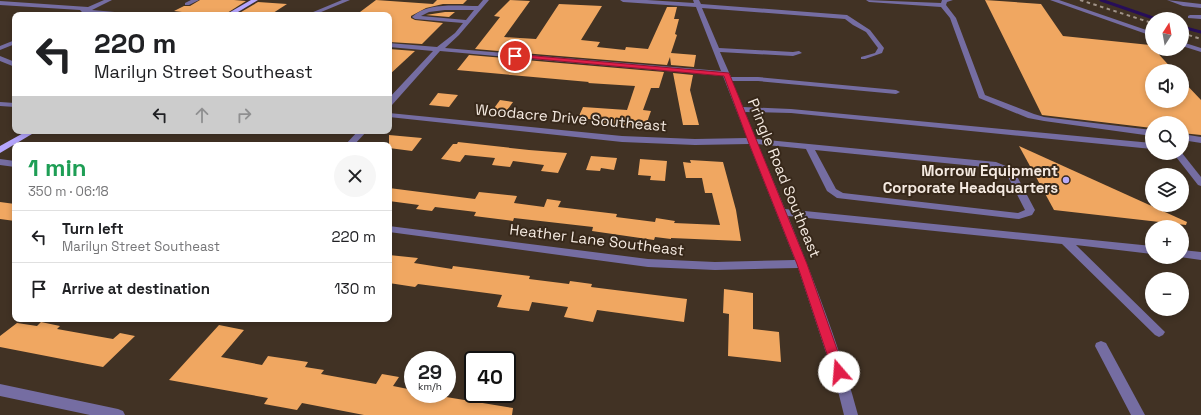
<!DOCTYPE html>
<meta charset="utf-8">
<style>
body{margin:0;font-family:"Space Grotesk",sans-serif;background:#f6f6f6;color:#202124;height:100vh;display:flex;flex-direction:column;font-size:15px;white-space:nowrap}
*{box-sizing:border-box;margin:0}
p{font-size:13px;color:#757577}
.icon{flex:none;width:22px;height:22px;fill:none;stroke:currentColor;stroke-width:2;stroke-linecap:round;stroke-linejoin:round}
.map{position:relative;flex:1;overflow:hidden}
.side{position:absolute;left:12px;top:142px;width:380px;height:180px;display:flex;flex-direction:column;background:#fff;border-radius:8px;box-shadow:0 2px 6px #0003}
.side>*{flex:none}
.top-card{position:absolute;left:12px;top:12px;width:380px;height:122px;border-radius:8px;box-shadow:0 2px 6px #0003;background:#fff;color:#202124;overflow:hidden}
.needle{width:26px;rotate:11deg}
.tools{position:absolute;left:1145px;top:12px;display:grid;gap:8px}
.tools a{display:grid;place-items:center;width:44px;height:44px;border-radius:50%;background:#fff;box-shadow:0 2px 6px #0003;font-size:20px}
.speed{position:absolute;left:404px;top:351px;display:flex;gap:8px;font-size:20px;font-weight:700;text-align:center}
.speed>*{display:grid;place-content:center;width:52px;height:52px;border-radius:50%;background:#fff;box-shadow:0 2px 6px #0003;line-height:1}
.speed small{font-size:10px;font-weight:400}
.speed .limit{border:2px solid #111;border-radius:6px;background:#fff;color:#111}
.pin{position:absolute;display:grid;place-items:center;width:34px;height:34px;color:#fff;margin:-17px;border:2px solid #fff;border-radius:50%;box-shadow:0 1px 4px #0007}
.me{position:absolute;width:44px;margin:-22px;rotate:342deg;stroke-linejoin:round;filter:drop-shadow(0 0 3px #0008)}
.turn{display:flex;align-items:center;gap:14px;height:84px;padding:0 16px;font-size:18px}
.turn .icon{width:52px;height:52px;stroke-width:2.5}
.turn b{display:block;font-size:28px;line-height:34px}
.lanes{display:flex;align-items:center;height:38px;padding:0 16px;background:#0003;justify-content:center;gap:20px;direction:ltr}
.lanes .off{opacity:.35}
.round{display:grid;place-items:center;flex:none;width:42px;height:42px;border-radius:21px;background:#f6f6f6}
.overview{display:flex;align-items:center;justify-content:space-between;height:68px;padding:0 16px}
h1{font-size:24px;font-weight:700;line-height:30px;color:#1e9e55}
ul{padding:0;list-style:none}
li{display:flex;align-items:center;gap:12px;height:52px;padding:0 16px;border-top:1px solid #e0e0e0}
li div{flex:1}
li b{display:block;font-size:15px}
li em{font-style:normal}
.map>svg:first-child{display:block}
</style>
<div class="map">
<svg width="1201" height="415" viewBox="0 0 1201 415">
<rect width="100%" height="100%" fill="#413224"/>
<g fill="none" stroke-linecap="round" stroke-linejoin="round">
<g stroke="#270e58" stroke-width="3">
<polyline points="1101,0 1156,19"/>
<polyline points="1182,27 1201,32"/>
</g>
</g>
<g fill="#f0a761">
<polygon points="200,0 234,0 246,1 224,15 176,15 182,12 174,11 184,6 190,6"/>
<polygon points="376,0 433,4 437,0 467,0 463,4 443,4 426,8 411,16 411,18 415,20 443,23 422,44 389,42 389,15 356,15"/>
<polygon points="510,0 530,1 504,37 536,39 559,4 602,6 581,40 600,42 597,47 625,50 626,47 648,49 667,7 677,7 674,19 679,19 675,34 677,35 671,53 696,55 694,67 671,65 670,57 667,65 475,49 500,17 494,16"/>
<polygon points="985,0 1041,4 1063,36 1150,45 1152,49 1154,49 1174,71 1152,71 1152,101 1182,101 1182,80 1201,100 1201,135 1182,133 1182,123 1152,123 1152,128 1042,115"/>
<polygon points="258,2 287,4 270,15 236,15"/>
<polygon points="445,12 455,12 449,17 426,15"/>
<polygon points="389,49 415,51 389,75"/>
<polygon points="469,55 664,72 659,88 651,88 643,110 651,111 646,125 635,123 634,126 598,122 599,120 578,118 583,107 627,110 635,86 588,83 589,82 457,70"/>
<polygon points="673,73 693,75 690,90 699,125 683,125"/>
<polygon points="438,93 458,95 449,107 429,105"/>
<polygon points="500,100 513,102 505,113 492,111"/>
<polygon points="389,135 422,138 412,151 389,148"/>
<polygon points="458,142 529,150 567,153 558,173 541,171 544,165 513,161 510,167 492,165 495,158 465,155 460,162 441,159 453,144 457,144"/>
<polygon points="1019,146 1187,222 1186,225 1054,210"/>
<polygon points="591,156 617,158 614,170 601,168 600,171 586,170"/>
<polygon points="640,159 667,161 665,181 650,180 651,176 638,175"/>
<polygon points="690,160 723,162 736,210 741,241 671,238 671,239 655,237 654,240 592,231 593,227 514,218 513,221 474,216 476,212 435,207 432,211 416,209 419,205 389,201 389,188 475,199 479,192 517,196 514,203 544,207 547,199 561,201 558,207 617,214 616,217 655,222 656,218 675,221 674,223 720,225 712,193 705,193 702,178 686,178 683,162 691,163"/>
<polygon points="0,202 15,204 15,221 0,219"/>
<polygon points="389,255 418,258 414,263 452,269 453,266 530,276 529,279 569,284 570,281 592,284 591,287 687,299 684,322 597,310 593,322 564,317 568,307 532,302 529,311 497,307 502,295 418,284 415,287 389,283"/>
<polygon points="724,289 753,293 753,329 779,332 781,362 728,356 729,314 723,313"/>
<polygon points="41,322 60,326 57,329 113,339 120,333 135,336 103,367 0,347 0,336 17,323 37,326"/>
<polygon points="219,325 244,330 221,357 262,365 268,356 308,362 305,367 324,370 321,374 376,384 382,374 399,377 393,386 413,390 413,394 441,394 440,396 513,408 512,415 364,415 302,403 297,410 264,404 268,398 169,380"/>
</g>
<g fill="none" stroke-linecap="round" stroke-linejoin="round">
<g fill="#756da2" fill-rule="evenodd">
<polygon points="104,0 112,0 92,10 126,13 129,15 83,13 80,10 0,5 0,1 88,7"/>
<polygon points="191,0 199,0 189,5 185,5 185,3"/>
<polygon points="342,0 350,0 314,15 306,15"/>
<path d="M483,0H489L459,35L445,48L721,71L696,7L623,2L620,0H647L694,3L693,0H699L701,4L847,15L870,30L884,48L882,53L865,59H861V57L875,53L878,48L866,32L853,25L845,19L702,8L719,48L793,52L799,51L802,53L793,56L720,52L731,77H758L896,90L900,92L896,94L758,81H732L743,107L791,109L1152,143V149L791,113L745,112L756,139L996,162L1013,169L1035,210L1032,215L1019,219L837,198L827,191L806,149L758,144L785,209L1152,246V254L1076,245L1165,332L1163,335L1159,337L1155,335L1062,244L788,216C814,281 840,347 858,415H844L836,383L798,268L715,270L648,267L389,232V226L648,259L715,262L795,260L749,144L695,145L622,142L389,117V113L622,136L695,139L747,138L723,76L440,51L392,105H389V98L433,51L389,47V43L437,47L455,33L463,23L415,19L412,17C428,2 457,6 478,6ZM445,10H474L466,20L421,16L429,12ZM815,150L994,168L1006,173L1025,210L1018,213L843,193L836,189Z"/>
<polygon points="866,0 941,3 942,0 953,0 947,2 946,5 956,18 985,95 1034,114 1044,117 1152,130 1152,136 1044,121 1028,118 979,98 950,18 941,7 869,2"/>
<polygon points="1050,0 1059,0 1152,32 1152,36"/>
<polygon points="1167,0 1201,4 1201,8 1183,6"/>
<polygon points="1190,15 1201,15 1201,19 1188,18 1188,16"/>
<polygon points="15,40 15,44 0,50 0,46"/>
<polygon points="1182,42 1201,48 1201,52 1182,46"/>
<polygon points="0,56 15,62 15,67 0,61"/>
<polygon points="0,102 15,103 15,107 0,106"/>
<polygon points="358,131 367,131 354,145 345,145"/>
<polygon points="1182,134 1201,137 1201,143 1182,140"/>
<polygon points="1173,153 1182,153 1201,177 1201,186 1198,185"/>
<polygon points="0,159 15,161 15,167 0,165"/>
<polygon points="1182,250 1201,252 1201,260 1180,257 1182,257"/>
<polygon points="1101,341 1106,343 1145,415 1131,415 1095,346 1096,343"/>
<polygon points="0,384 118,409 123,411 125,415 90,415 0,396"/>
</g>
<g fill="#b5a6fe" fill-rule="evenodd">
<polygon points="251,0 258,0 233,15 225,15"/>
<polygon points="27,131 37,131 0,153 0,146"/>
</g>
<g stroke="#a09388" stroke-width="2" stroke-dasharray="3.5 3.5" stroke-linecap="butt">
<polyline points="1080,0 1152,23"/>
<polyline points="1182,33 1201,39"/>
</g>
</g>
<polygon fill="#e11d48" stroke="#92132f" points="513,54 729,73 807,264 845,372 844,375 839,376 835,375 833,372 797,264 748,141 724,76 515,57 512,56"/>
<circle fill="#b7abf8" stroke="#37281a" stroke-width="1.5" cx="1066" cy="180" r="4"/>
<g text-anchor="middle" stroke-width="4" stroke-linejoin="round" paint-order="stroke">
<g font-size="15" fill="#f5eae1" stroke="#37281a">
<text transform="translate(571 118) rotate(5)" y="5">Woodacre Drive Southeast</text>
<text transform="translate(784 178) rotate(68)" y="5">Pringle Road Southeast</text>
<text transform="translate(597 240) rotate(7)" y="5">Heather Lane Southeast</text>
</g>
<g font-size="15" font-weight="bold" fill="#f5eae1" stroke="#37281a" text-anchor="end">
<text x="1058" y="176">Morrow Equipment<tspan x="1058" dy="17">Corporate Headquarters</tspan></text>
</g>
</g>
</svg>
<div class="tools">
<a><svg class="needle" viewBox="-14 -14 28 28"><path d="M0-13l5 13h-10z" fill="#e53935"/><path d="M0 13l5-13h-10z" fill="#757577"/></svg></a>
<a><svg class="icon" aria-label="sound" viewBox="0 0 24 24"><path d="M4 9h4l5-4v14l-5-4H4zM17 9q2 3 0 6"/></svg></a>
<a><svg class="icon" aria-label="search" viewBox="0 0 24 24"><circle cx="10" cy="10" r="6"/><path d="M15 15l6 6"/></svg></a>
<a><svg class="icon" aria-label="layers" viewBox="0 0 24 24"><path d="M12 4l9 5-9 5-9-5zM3 14l9 5 9-5"/></svg></a>
<a>+</a>
<a>−</a>
</div>
<div class="speed"><div>29<small>km/h</small></div><div class="limit">40</div></div>
<div class="pin" style="left:515px;top:56px;background:#d93025"><svg class="icon" aria-label="arrive" viewBox="0 0 24 24"><path d="M6 21V4h12l-3 4 3 4H6"/></svg></div>
<svg class="me" style="left:839px;top:372px" viewBox="-20 -20 40 40"><circle r="19" fill="#fff"/><path d="M0-13L10 11 0 6-10 11z" fill="#e11d48"/></svg>
<div class="top-card">
<div class="turn"><svg class="icon" aria-label="left" viewBox="0 0 24 24"><path d="M17 20v-9H6M10 6l-5 5 5 5"/></svg><div><b>220 m</b>Marilyn Street Southeast</div></div>
<div class="lanes"><svg class="icon" aria-label="left" viewBox="0 0 24 24"><path d="M17 20v-9H6M10 6l-5 5 5 5"/></svg><svg class="icon off" aria-label="ahead" viewBox="0 0 24 24"><path d="M12 20V5M6 11l6-6 6 6"/></svg><svg class="icon off" aria-label="right" viewBox="0 0 24 24"><path d="M7 20v-9h11M14 6l5 5-5 5"/></svg></div>
</div>
<section class="side">
<div class="overview"><div><h1>1 min</h1><p>350 m · 06:18</p></div><a class="round"><svg class="icon" aria-label="close" viewBox="0 0 24 24"><path d="M6 6l12 12M18 6L6 18"/></svg></a></div>
<ul>
<li><svg class="icon" aria-label="left" viewBox="0 0 24 24"><path d="M17 20v-9H6M10 6l-5 5 5 5"/></svg><div><b>Turn left</b><p>Marilyn Street Southeast</p></div><em>220 m</em></li>
<li><svg class="icon" aria-label="arrive" viewBox="0 0 24 24"><path d="M6 21V4h12l-3 4 3 4H6"/></svg><div><b>Arrive at destination</b></div><em>130 m</em></li>
</ul>
</section>
</div>
